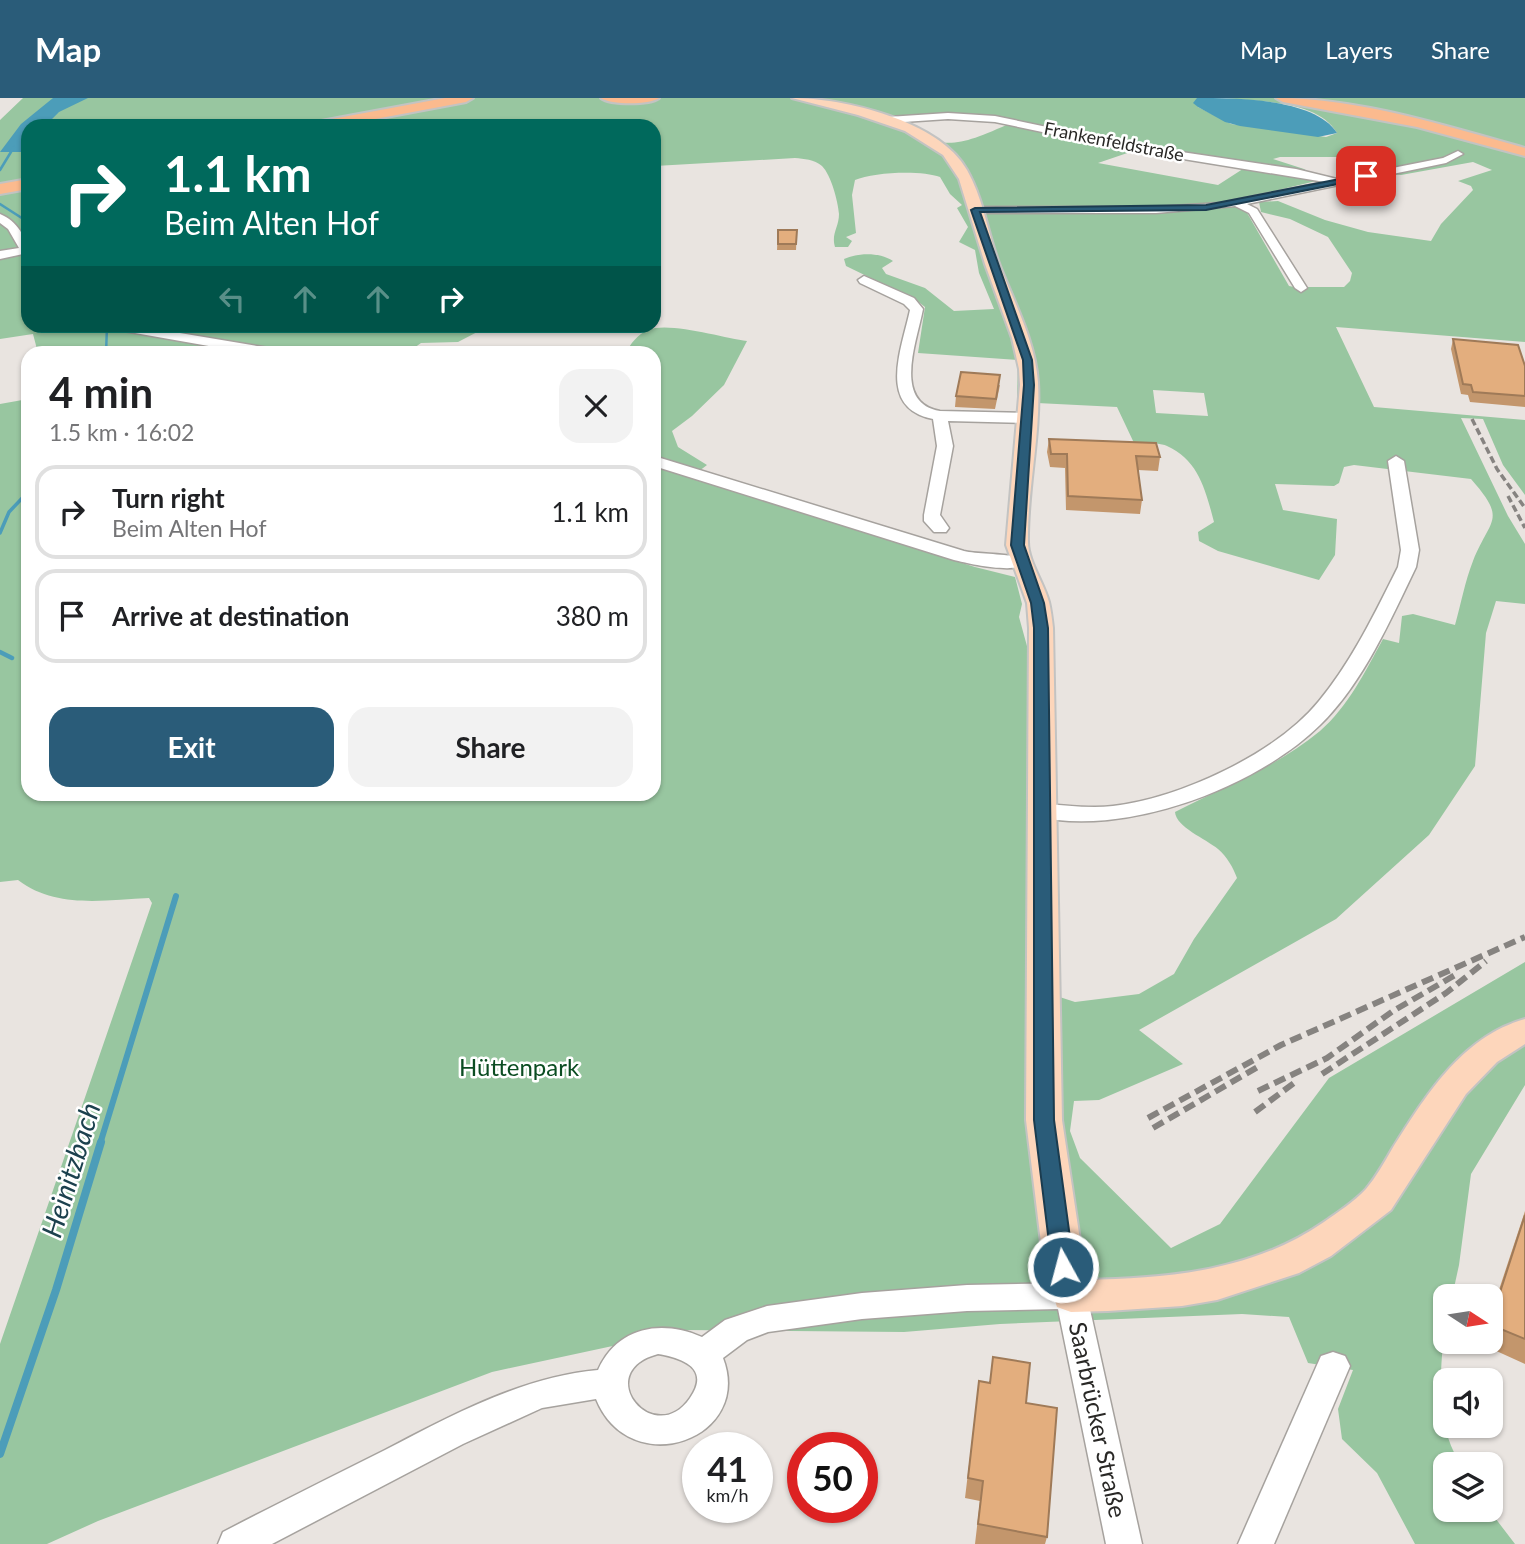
<!DOCTYPE html>
<meta charset="utf-8">
<style>
body{margin:0;font-family:Lato,sans-serif;background:#f2f2f2;color:#202124;height:100vh;display:flex;flex-direction:column;font-size:26px;white-space:nowrap}
*{box-sizing:border-box;margin:0}
p{font-size:23px;color:#757577}
.icon{flex:none;width:38px;height:38px;fill:none;stroke:currentColor;stroke-width:2;stroke-linecap:round;stroke-linejoin:round}
.map{position:relative;flex:1;overflow:hidden}
.drawer{position:absolute;left:21px;top:248px;width:640px;height:455px;display:flex;flex-direction:column;background:#fff;border-radius:21px;box-shadow:0 2px 5px #0004}
.drawer>*{flex:none}
.hud{position:absolute;left:21px;top:21px;width:640px;height:214px;border-radius:21px;box-shadow:0 2px 5px #0004;background:#00695c;color:#fff;overflow:hidden}
.needle{width:46px;rotate:102deg}
.controls{position:absolute;left:1433px;top:1186px;display:grid;gap:14px}
.controls a{display:grid;place-items:center;width:70px;height:70px;border-radius:14px;background:#fff;box-shadow:0 2px 5px #0004;font-size:35px}
.speed{position:absolute;left:682px;top:1334px;display:flex;gap:14px;font-size:35px;font-weight:700;text-align:center}
.speed>*{display:grid;place-content:center;width:91px;height:91px;border-radius:50%;background:#fff;box-shadow:0 2px 5px #0004;line-height:1}
.speed small{font-size:18px;font-weight:400}
.speed .limit{border:10px solid #d22;background:#fff;color:#111}
.pin{position:absolute;display:grid;place-items:center;width:60px;height:60px;color:#fff;margin:-30px;border-radius:14px;box-shadow:0 4px 10px #0006}
.me{position:absolute;width:77px;margin:-38px;rotate:353deg;stroke-linejoin:round;filter:drop-shadow(0 0 5px #0008)}
.turn{display:flex;align-items:center;gap:24px;height:147px;padding:0 28px;font-size:32px}
.turn .icon{width:91px;height:91px;stroke-width:2.5}
.turn b{display:block;font-size:49px;line-height:60px}
.lanes{display:flex;align-items:center;height:66px;padding:0 28px;background:#0003;justify-content:center;gap:35px;direction:ltr}
.lanes .off{opacity:.35}
.round{display:grid;place-items:center;flex:none;width:74px;height:74px;border-radius:21px;background:#f2f2f2}
.summary{display:flex;align-items:center;justify-content:space-between;height:119px;padding:0 28px}
h1{font-size:42px;font-weight:700;line-height:52px}
.action{display:flex;gap:14px;margin-top:auto;padding:14px 28px}
.action a{flex:1;height:80px;border-radius:21px;background:#2a5c79;color:#fff;font-size:28px;font-weight:700;line-height:80px;text-align:center}
.action a+a{background:#f2f2f2;color:#202124}
ul{padding:0;list-style:none}
li{display:flex;align-items:center;gap:21px;height:94px;margin:0 14px 10px;padding:0 14px;border:4px solid #e0e0e0;border-radius:21px}
li div{flex:1}
li b{display:block;font-size:26px}
li em{font-style:normal}
header{display:flex;align-items:center;gap:42px;box-sizing:border-box;height:98px;padding:0 35px;background:#2a5c79;color:#fff}
header strong{font-size:33px}
nav{display:flex;gap:38px;margin-inline-start:auto;font-size:24px}
.map>svg:first-child{display:block}
</style>
<header>
<strong>Map</strong>
<nav><a>Map</a><a>Layers</a><a>Share</a></nav>
</header>
<div class="map">
<svg width="1525" height="1446" viewBox="0 0 1525 1446">
<rect width="100%" height="100%" fill="#e9e4e0"/>
<path fill="#98c6a0" fill-rule="evenodd" d="M23,0H1197L1198,9L1231,26L1326,39L1337,35C1318,2 1259,4 1226,0H1525V244L1336,229L1374,309L1525,322V397L1503,367L1483,321L1461,320L1508,418L1525,446V506L1496,503L1486,535L1475,668L1429,737L1336,821L1139,932L1183,966L1099,1002L1074,1003L1070,1033L1080,1060L1171,1150L1220,1126L1329,980L1525,864V987L1471,1076L1459,1167L1452,1199H1446C1445,1256 1428,1315 1461,1367H1446V1412H1489L1515,1446H1415L1377,1375L1342,1341L1338,1311L1353,1272L1308,1265L1289,1219L1242,1216L1000,1226L904,1234L687,1232L492,1274L98,1423L47,1446H0V1246L152,805L149,800C104,802 56,811 18,782L0,784V306L28,301V696H654V256L626,255C630,246 638,236 648,232C668,223 724,240 747,243L724,287L692,318L672,333L678,349L707,367L690,380L975,469L1015,479L1022,506L1019,519L1030,559L1029,889L1075,904L1139,896L1174,876L1194,841L1237,780C1233,769 1227,759 1218,751C1206,741 1176,729 1175,714C1224,689 1278,668 1320,633C1348,609 1366,572 1383,541L1399,545L1402,518L1413,516L1455,527C1461,506 1465,483 1473,463C1490,420 1508,423 1471,381L1354,367L1344,369L1339,385L1334,388L1275,386L1283,412L1337,421L1335,457L1319,482L1218,453L1199,443L1198,434L1214,424C1206,394 1199,362 1167,348C1158,344 1144,346 1134,345L1117,309L1017,304L1018,262L918,255L925,209L916,202L846,168L844,161C858,155 879,154 893,163L882,170L886,176L925,190L954,213L994,211L979,175L975,152L959,144L968,129L957,110L962,107L950,96L940,79C922,72 873,74 855,82L852,97L856,135L846,139L852,143L848,149H835C831,136 839,129 839,116C838,103 831,77 822,68C814,61 804,61 795,60L655,68L654,28H28V228H481L483,231L458,244L421,245L407,255H38L33,236L0,241V22ZM988,19L1013,24C949,53 945,51 881,22ZM1142,50L1249,67L1218,87L1098,65ZM1280,59H1338L1411,71L1392,76L1401,77L1473,64L1492,72L1458,83L1471,88L1473,92L1441,126L1431,143L1368,134L1325,122L1278,103L1259,104L1261,114L1290,121L1328,139L1352,175L1350,183L1344,189H1294L1289,188L1246,113L1225,105L1316,83L1302,74L1307,73L1304,71L1273,61ZM1153,292L1204,295L1208,318L1156,315Z"/>
<g fill="#4c9db9">
<polygon points="53,0 88,0 59,14 45,28 28,28 28,54 0,54 21,26"/>
<path d="M1197,0C1235,0 1315,0 1337,35L1318,39L1240,28L1225,24L1198,9L1193,5Z"/>
</g>
<g fill="none" stroke-linecap="round" stroke-linejoin="round">
<g stroke="#4c9db9" stroke-width="2.5">
<polyline points="0,72 14,49"/>
<polyline points="0,106 28,124"/>
<polyline points="106,256 107,228"/>
</g>
<polyline stroke="#4c9db9" stroke-width="3.5" points="0,435 9,414 28,394"/>
<polyline stroke="#4c9db9" stroke-width="4.5" points="0,554 12,560"/>
<polyline stroke="#4c9db9" stroke-width="6" points="100,1046 176,798"/>
<polyline stroke="#4c9db9" stroke-width="8" points="0,1356 56,1192 101,1044"/>
<defs>
<g id="minor">
<polygon points="948,15 995,18 1128,46 1296,71 1337,81 1443,60 1458,53 1463,56 1446,65 1247,106 1257,111 1307,190 1301,194 1295,190 1249,115 1235,108 1156,115 975,115 969,112 975,109 1156,109 1220,105 1325,84 1128,52 995,24 948,21 888,25 883,22 888,19"/>
<path d="M0,116C17,123 28,140 28,159L23,156L0,161V153L19,150L8,131L0,125Z"/>
<path d="M864,178L914,200L923,211C917,243 892,305 940,313L1027,315L1035,320L1027,325L948,323L953,348L940,417L949,430L946,434H934L924,423V417L937,348L933,321C876,310 902,250 910,212L904,206L860,185L858,182Z"/>
<polygon points="111,228 138,228 281,252 288,256 254,256 118,232"/>
<path d="M654,358L964,453C979,457 1022,455 1030,464C1018,477 970,466 954,462L654,368Z"/>
<path d="M1396,358L1404,363L1419,452L1416,469C1390,523 1363,585 1320,627C1256,690 1123,740 1035,718L1032,713L1035,708L1043,706C1066,707 1090,711 1113,708C1180,700 1276,656 1319,603C1352,563 1375,515 1398,469L1401,452L1388,363Z"/>
<path d="M1071,1185L1082,1189L1087,1198L1142,1446H1106L1058,1211L967,1213L862,1221L768,1234L747,1242L723,1260C754,1341 630,1385 596,1301L542,1310L463,1346L272,1446H218L223,1434C277,1406 331,1379 385,1352C452,1317 522,1279 598,1272C617,1229 661,1221 702,1239L725,1222L767,1208L862,1195L967,1187ZM658,1256C682,1260 711,1270 690,1300C654,1352 590,1274 658,1256Z"/>
<polygon points="1333,1254 1345,1258 1350,1268 1274,1446 1238,1446 1321,1258"/>
</g>
<path id="major" d="M792,0C844,0 940,23 967,72C984,102 988,137 1000,168C1015,206 1035,243 1038,284C1041,337 1027,391 1028,444C1028,463 1044,485 1049,504C1051,512 1052,521 1053,530L1062,1022L1086,1182C1170,1180 1253,1173 1324,1124C1338,1114 1354,1104 1366,1091C1376,1079 1384,1065 1392,1051C1425,999 1461,939 1525,921V946L1497,964L1466,996L1391,1112L1331,1158L1299,1175L1217,1202L1182,1208L1108,1213L1071,1214L1057,1209L1044,1169L1026,1022L1029,530L1027,505L1006,447L1020,287L1019,271L1012,240L985,166L959,81L943,57L905,33L858,17Z"/>
<g id="highway">
<polygon points="445,0 473,0 466,4 338,28 309,28 316,24"/>
<path d="M601,0H659C649,7 611,7 601,0Z"/>
<path d="M1276,0C1359,0 1446,28 1525,50V58L1417,29L1283,4Z"/>
<polygon points="28,81 28,91 0,96 0,86"/>
</g>
</defs>
<use href="#minor" stroke="#a6a29e" stroke-width="3"/>
<use href="#major" stroke="#c3c3c2" stroke-width="4"/>
<use href="#highway" stroke="#c3c3c2" stroke-width="4"/>
<use href="#minor" fill="#fff" fill-rule="evenodd"/>
<use href="#major" fill="#fdd6bb" fill-rule="evenodd"/>
<use href="#highway" fill="#fbba8e" fill-rule="evenodd"/>
<g stroke="#868380" stroke-width="3.5" stroke-dasharray="7 3.5" stroke-linecap="butt">
<polyline points="1472,321 1497,371 1525,410"/>
<polyline points="1508,398 1525,430"/>
</g>
<g stroke="#868380" stroke-width="6" stroke-dasharray="12 6" stroke-linecap="butt">
<polyline points="1322,976 1446,895 1486,863"/>
<polyline points="1258,993 1327,960 1393,913 1457,876"/>
<polyline points="1255,1014 1298,982"/>
<polyline points="1148,1020 1281,947 1525,839"/>
<polyline points="1153,1030 1261,967"/>
</g>
</g>
<g fill="#c3966c">
<polygon points="778,132 797,132 796,152 777,152"/>
<polygon points="1453,241 1525,268 1525,309 1470,304 1468,297 1461,296 1451,251"/>
<polygon points="1000,287 995,311 955,309 956,298"/>
<polygon points="1049,341 1160,359 1158,373 1138,372 1142,402 1140,416 1066,412 1065,370 1050,369 1047,354"/>
<polygon points="1525,1113 1525,1266 1481,1246 1482,1244 1491,1244 1491,1216"/>
<polygon points="979,1283 1026,1305 1047,1439 1045,1446 975,1446 980,1403 965,1400"/>
</g>
<g fill="#e3ae7e" stroke="#9f7a58" stroke-width="2">
<polygon points="778,132 797,132 796,146 778,146"/>
<polygon points="1453,241 1518,247 1525,268 1525,298 1473,294 1471,287 1463,286"/>
<polygon points="961,274 1000,277 996,301 956,298"/>
<polygon points="1049,341 1156,345 1160,359 1136,358 1142,402 1068,398 1067,356 1051,356"/>
<polygon points="1525,1117 1525,1241 1491,1227 1491,1222"/>
<polygon points="993,1259 1030,1265 1026,1305 1057,1310 1047,1439 978,1426 983,1383 968,1380 979,1283 990,1285"/>
</g>
<polygon fill="#2a5c79" stroke="#1b3c4f" stroke-width="2" points="1366,76 1368,80 1206,112 980,114 1032,262 1034,287 1024,447 1044,505 1048,530 1054,1022 1074,1169 1071,1175 1063,1178 1055,1175 1052,1169 1034,1022 1034,530 1031,505 1011,447 1024,287 1023,262 971,112 975,110 1206,107"/>
<g text-anchor="middle" stroke-width="5" stroke-linejoin="round" paint-order="stroke">
<g font-size="18" fill="#292826" stroke="#fff">
<text transform="translate(1114 44) rotate(11)" y="6">Frankenfeldstraße</text>
</g>
<g font-size="24" fill="#0b4d22" stroke="#fff">
<text x="519" y="978">Hüttenpark</text>
</g>
<g font-size="24" fill="#292826" stroke="#fff">
<text transform="translate(1097 1322) rotate(78)" y="8">Saarbrücker Straße</text>
</g>
<g font-size="28" font-style="italic" fill="#1c414e" stroke="#fff">
<text transform="translate(71 1072) rotate(-73)" y="10">Heinitzbach</text>
</g>
</g>
</svg>
<div class="controls">
<a><svg class="needle" viewBox="-14 -14 28 28"><path d="M0-13l5 13h-10z" fill="#e53935"/><path d="M0 13l5-13h-10z" fill="#757577"/></svg></a>
<a><svg class="icon" aria-label="sound" viewBox="0 0 24 24"><path d="M4 9h4l5-4v14l-5-4H4zM17 9q2 3 0 6"/></svg></a>
<a><svg class="icon" aria-label="layers" viewBox="0 0 24 24"><path d="M12 4l9 5-9 5-9-5zM3 14l9 5 9-5"/></svg></a>
</div>
<div class="speed"><div>41<small>km/h</small></div><div class="limit">50</div></div>
<div class="pin" style="left:1366px;top:78px;background:#d93025"><svg class="icon" aria-label="arrive" viewBox="0 0 24 24"><path d="M6 21V4h12l-3 4 3 4H6"/></svg></div>
<svg class="me" style="left:1063px;top:1169px" viewBox="-20 -20 40 40"><circle r="17" fill="#2a5c79" stroke="#fff" stroke-width="3"/><path d="M0-11L8 9 0 5-8 9z" fill="#fff"/></svg>
<div class="hud">
<div class="turn"><svg class="icon" aria-label="right" viewBox="0 0 24 24"><path d="M7 20v-9h11M14 6l5 5-5 5"/></svg><div><b>1.1 km</b>Beim Alten Hof</div></div>
<div class="lanes"><svg class="icon off" aria-label="left" viewBox="0 0 24 24"><path d="M17 20v-9H6M10 6l-5 5 5 5"/></svg><svg class="icon off" aria-label="ahead" viewBox="0 0 24 24"><path d="M12 20V5M6 11l6-6 6 6"/></svg><svg class="icon off" aria-label="ahead" viewBox="0 0 24 24"><path d="M12 20V5M6 11l6-6 6 6"/></svg><svg class="icon" aria-label="right" viewBox="0 0 24 24"><path d="M7 20v-9h11M14 6l5 5-5 5"/></svg></div>
</div>
<section class="drawer">
<div class="summary"><div><h1>4 min</h1><p>1.5 km · 16:02</p></div><a class="round"><svg class="icon" aria-label="close" viewBox="0 0 24 24"><path d="M6 6l12 12M18 6L6 18"/></svg></a></div>
<ul>
<li><svg class="icon" aria-label="right" viewBox="0 0 24 24"><path d="M7 20v-9h11M14 6l5 5-5 5"/></svg><div><b>Turn right</b><p>Beim Alten Hof</p></div><em>1.1 km</em></li>
<li><svg class="icon" aria-label="arrive" viewBox="0 0 24 24"><path d="M6 21V4h12l-3 4 3 4H6"/></svg><div><b>Arrive at destination</b></div><em>380 m</em></li>
</ul>
<div class="action"><a>Exit</a><a>Share</a></div>
</section>
</div>
